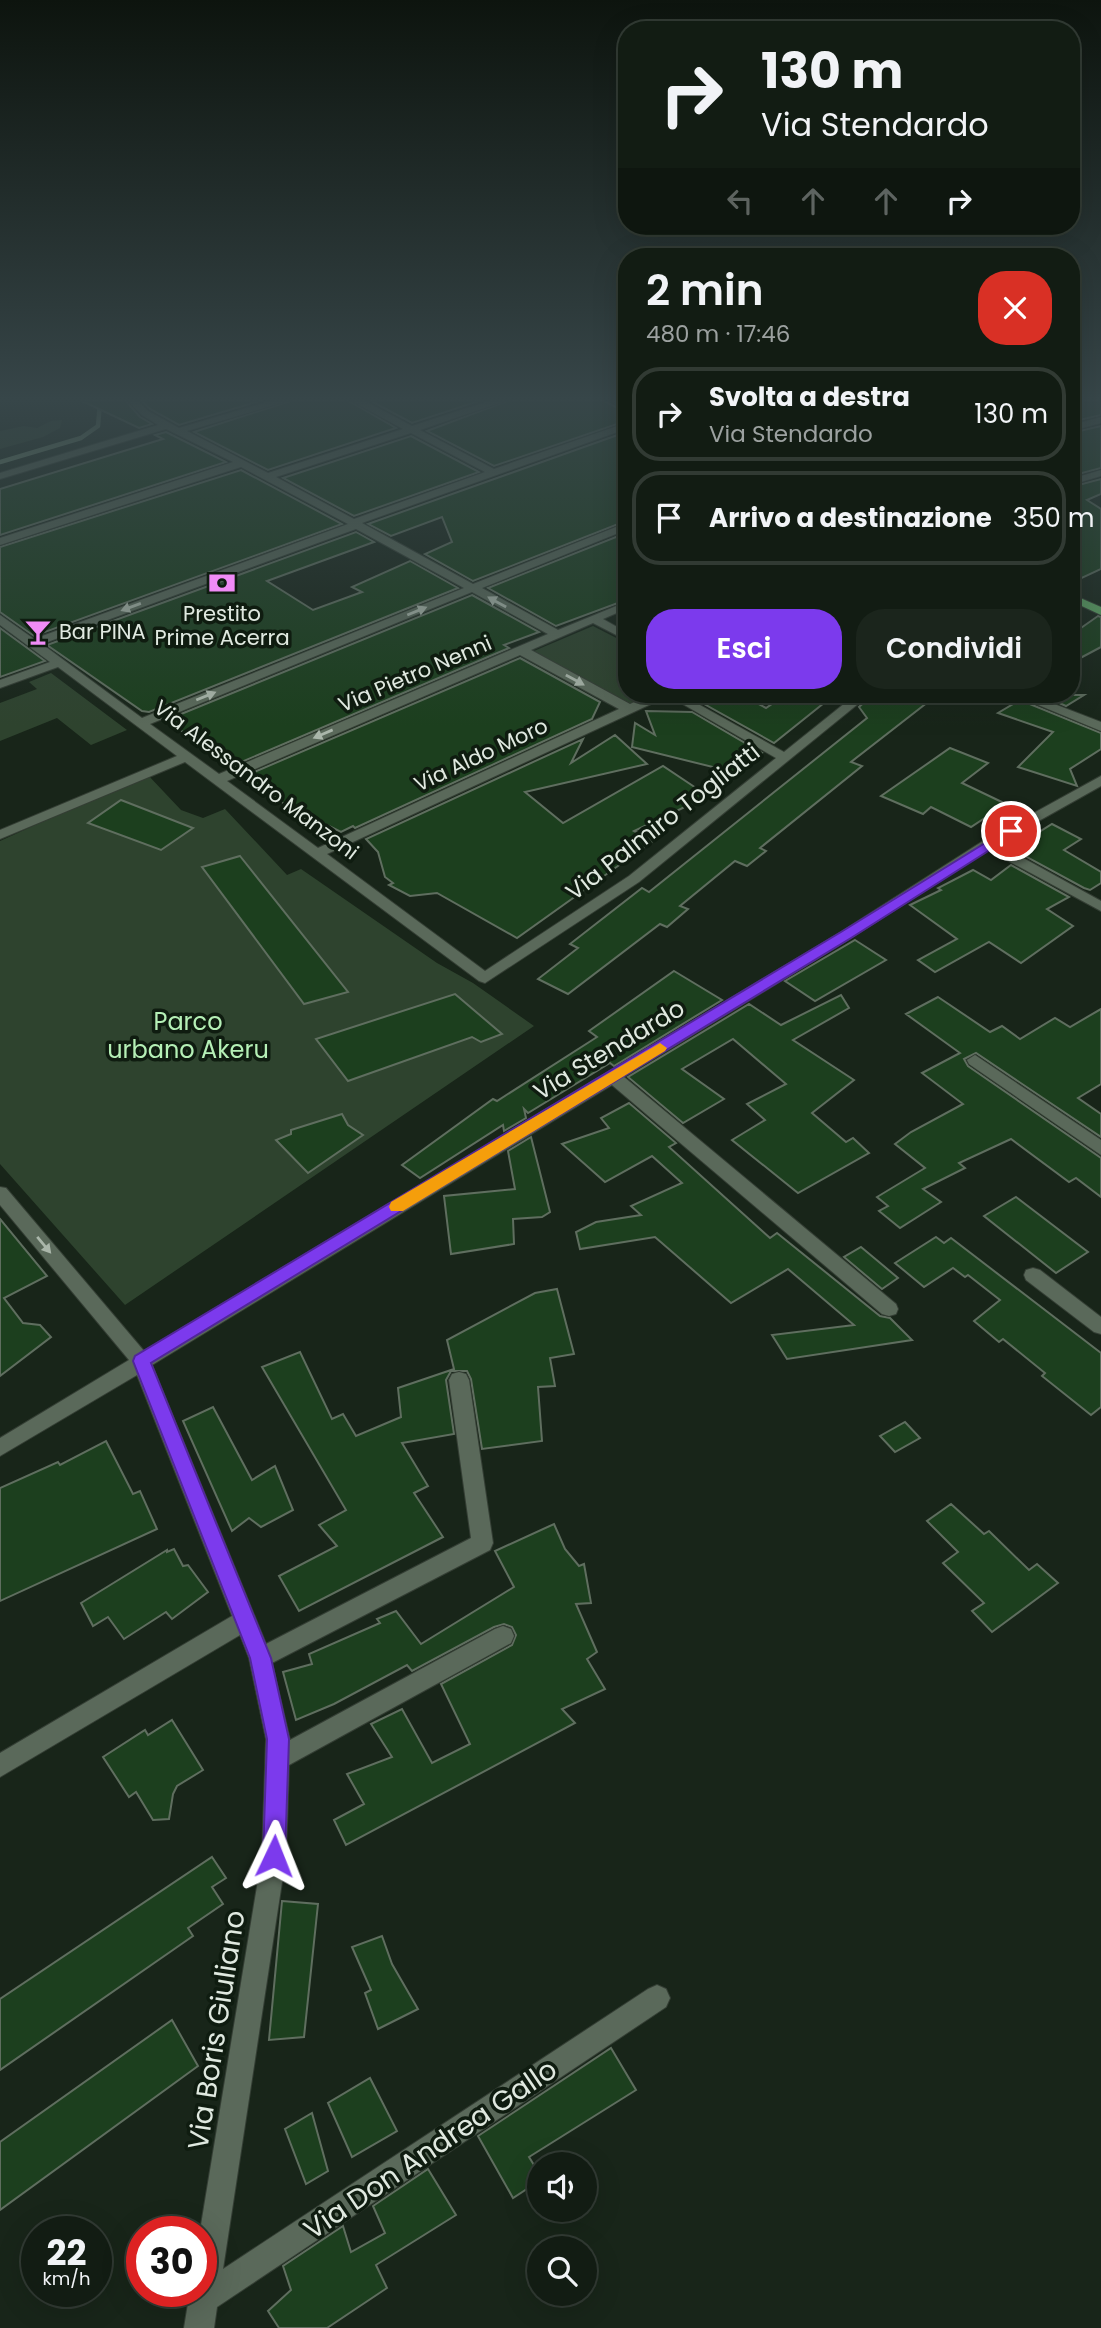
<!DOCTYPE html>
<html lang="it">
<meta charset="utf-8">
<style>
body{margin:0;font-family:Poppins,sans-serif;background:#1b251c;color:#f1f3f6;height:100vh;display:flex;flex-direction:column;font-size:26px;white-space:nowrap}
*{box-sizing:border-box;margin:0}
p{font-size:23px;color:#9ca1a0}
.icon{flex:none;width:38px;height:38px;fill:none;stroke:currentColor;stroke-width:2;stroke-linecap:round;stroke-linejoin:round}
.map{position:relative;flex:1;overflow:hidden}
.side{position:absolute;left:618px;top:248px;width:462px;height:455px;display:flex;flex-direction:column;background:#121c13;border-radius:28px;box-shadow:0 7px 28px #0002,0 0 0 2px #313a33}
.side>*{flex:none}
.guide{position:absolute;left:618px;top:21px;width:462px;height:214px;border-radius:28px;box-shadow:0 7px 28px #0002,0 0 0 2px #313a33;background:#121c13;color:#f1f3f6;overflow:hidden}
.fabs{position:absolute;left:527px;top:2152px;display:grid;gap:14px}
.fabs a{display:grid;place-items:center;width:70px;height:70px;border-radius:50%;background:#121c13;box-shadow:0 7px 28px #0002,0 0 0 2px #313a33;font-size:35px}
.speed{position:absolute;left:21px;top:2216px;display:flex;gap:14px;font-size:35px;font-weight:700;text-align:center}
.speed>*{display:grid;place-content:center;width:91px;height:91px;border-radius:50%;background:#121c13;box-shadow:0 7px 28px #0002,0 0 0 2px #313a33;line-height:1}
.speed small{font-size:18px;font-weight:400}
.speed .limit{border:10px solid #d22;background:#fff;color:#111}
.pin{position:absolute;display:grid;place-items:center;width:60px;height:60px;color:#fff;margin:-30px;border:4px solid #fff;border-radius:50%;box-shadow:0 2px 7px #0007}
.me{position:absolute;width:77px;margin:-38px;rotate:2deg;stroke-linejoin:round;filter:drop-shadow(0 0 5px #0008)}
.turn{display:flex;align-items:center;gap:24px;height:147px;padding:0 28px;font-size:32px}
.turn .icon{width:91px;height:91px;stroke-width:2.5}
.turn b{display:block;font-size:49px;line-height:60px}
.lanes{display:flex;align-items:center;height:66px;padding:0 28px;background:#0003;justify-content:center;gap:35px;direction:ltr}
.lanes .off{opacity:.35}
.round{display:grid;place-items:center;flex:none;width:74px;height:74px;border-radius:28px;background:#1b251c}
.summary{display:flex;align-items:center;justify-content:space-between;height:119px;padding:0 28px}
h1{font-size:42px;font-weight:600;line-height:52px}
.primary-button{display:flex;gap:14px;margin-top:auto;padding:14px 28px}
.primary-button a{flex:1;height:80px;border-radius:28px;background:#7c3aed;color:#fff;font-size:28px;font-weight:600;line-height:80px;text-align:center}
.primary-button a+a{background:#1b251c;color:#f1f3f6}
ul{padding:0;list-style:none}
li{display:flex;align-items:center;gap:21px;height:94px;margin:0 14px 10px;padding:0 14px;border:4px solid #313a33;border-radius:28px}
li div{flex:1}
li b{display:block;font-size:26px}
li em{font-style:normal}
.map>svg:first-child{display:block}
</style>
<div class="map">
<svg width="1101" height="2328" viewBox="0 0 1101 2328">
<rect width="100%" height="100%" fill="#182519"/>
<g fill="#2e432e">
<polygon points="62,420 60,428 43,437 0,449 0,431 24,426 37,428 51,421"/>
<polygon points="593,626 626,643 626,695 651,695 631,705 534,651"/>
<polygon points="51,673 127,730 91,745 57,718 0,741 0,703 37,689 29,682"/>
<polygon points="147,774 181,810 203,818 225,809 287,875 301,869 437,963 473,983 534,1026 125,1305 0,1164 0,841"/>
</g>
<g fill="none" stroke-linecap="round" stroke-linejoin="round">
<polyline stroke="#7f9b7f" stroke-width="4.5" points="0,462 81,438 98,426 100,403"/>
</g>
<g fill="#1c3f1e" stroke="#5f6e5f" stroke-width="2">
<polygon points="80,400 125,400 140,417 152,424 139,428"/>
<polygon points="141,400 263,400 179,425 150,409"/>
<polygon points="293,400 347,400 396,428 268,470 194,432"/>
<polygon points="369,400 482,400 412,423"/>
<polygon points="510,400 602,400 626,412 626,421 494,466 427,431"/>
<polygon points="1071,400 1101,400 1101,415 1071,422"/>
<polygon points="1101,426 1101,468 1071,476 1071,433"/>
<polygon points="166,432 226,462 0,535 0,489 163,439 155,435"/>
<polygon points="626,432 626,521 473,581 425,554 452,542 442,517 391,536 368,524"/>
<polygon points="411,436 479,472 354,516 283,478"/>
<polygon points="241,470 342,524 34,636 0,612 0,547"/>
<polygon points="1101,479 1101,494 1087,500 1101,509 1101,569 1071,583 1071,487"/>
<polygon points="356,532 374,542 267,581 313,610 362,592 352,587 410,561 458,588 149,712 142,711 47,645"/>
<polygon points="626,533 626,600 556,626 488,588"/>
<polygon points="472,595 539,632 504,645 509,648 232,766 214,758 213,743 192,731 187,734 164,721"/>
<polygon points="1098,616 1101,617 1101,647 1071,663 1071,635"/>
<polygon points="0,628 45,661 0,677"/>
<polygon points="520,658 600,702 592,719 355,828 353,826 341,832 327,825 320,829 245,776"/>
<polygon points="688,695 742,695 766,708 785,695 834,695 774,743"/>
<polygon points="893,695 937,695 851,762 862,766 760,848 766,851 747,866 735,861 680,906 688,909 667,927 660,924 568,994 538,979 578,948 570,944 642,888 649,892 867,718 859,707 870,697 883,702"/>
<polygon points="1041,695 1084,695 1066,706"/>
<polygon points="1020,700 1101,733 1101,749 1070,769 1077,786 1018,767 1053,732 998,713"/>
<polygon points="646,711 692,712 762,753 737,773 632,747 635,723 655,735"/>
<polygon points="615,735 647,764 525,792 563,823 663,766 708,796 634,831 653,841 517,938 437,893 410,896 389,885 393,883 385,877 378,852 366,839 583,739 571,763"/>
<polygon points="950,748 988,763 962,783 1006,804 971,827 931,807 923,814 881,796"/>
<polygon points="121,800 193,828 161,850 88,823"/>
<polygon points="1052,824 1081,839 1064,850 1101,872 1101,883 1090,890 1084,888 1012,849"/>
<polygon points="240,856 348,992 304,1004 202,867"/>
<polygon points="1011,865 1069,897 1047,909 1073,926 1021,963 989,942 935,972 918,960 957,939 910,905 941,890 938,888 973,870 991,880"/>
<polygon points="855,940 886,960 815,1001 785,981"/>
<polygon points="674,971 722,1000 614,1066 610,1063 528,1113 524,1109 526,1118 504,1131 503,1125 420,1178 402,1165 493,1099 497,1101 597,1037 589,1031"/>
<polygon points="455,994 502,1034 481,1042 472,1037 348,1081 316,1039"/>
<polygon points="841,995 849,1008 793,1040 854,1080 812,1113 846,1142 853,1138 869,1153 798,1193 732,1140 765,1120 747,1104 786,1084 733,1039 682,1069 724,1099 683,1123 628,1077 749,1004 781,1025"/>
<polygon points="938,997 990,1032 1002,1026 1020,1039 1055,1018 1070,1027 1101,1009 1101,1084 1078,1098 1101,1114 1101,1137 976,1053 964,1059 968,1066 1101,1158 1101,1197 1076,1178 1069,1182 1011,1139 959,1163 965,1168 923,1189 941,1202 900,1228 879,1211 888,1206 877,1197 925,1168 895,1144 911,1132 963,1104 922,1073 960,1053 906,1014"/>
<polygon points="629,1103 676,1143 669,1147 770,1238 777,1233 880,1316 890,1318 912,1340 787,1359 772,1335 854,1325 788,1269 731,1303 655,1237 580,1249 576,1232 596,1222 641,1215 631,1206 682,1183 652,1156 605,1182 562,1144 609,1128 601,1118"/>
<polygon points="342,1114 348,1125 363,1135 308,1173 276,1140 291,1134 291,1130"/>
<polygon points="531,1137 550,1212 542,1217 513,1219 514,1244 451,1254 444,1196 515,1189 508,1151"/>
<polygon points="1016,1197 1088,1252 1056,1273 984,1216"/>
<polygon points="0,1219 47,1276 4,1298 23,1323 40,1325 51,1337 0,1376"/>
<polygon points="936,1237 944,1243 951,1238 1101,1353 1101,1407 1091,1415 1042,1376 1045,1373 1003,1339 999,1342 974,1321 1000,1300 968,1275 965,1277 953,1268 924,1287 895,1263"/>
<polygon points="861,1247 879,1262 898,1278 882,1289 844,1257"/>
<polygon points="557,1289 574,1354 550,1358 555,1386 538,1387 542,1441 482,1449 471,1379 467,1371 451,1371 446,1380 454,1434 402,1443 428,1486 414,1493 443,1537 299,1611 279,1576 337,1546 319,1525 346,1510 262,1367 300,1352 332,1419 343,1414 356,1436 401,1417 398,1388 454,1369 447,1340 535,1293"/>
<polygon points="213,1407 252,1480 275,1466 293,1510 261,1527 249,1518 232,1531 183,1421"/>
<polygon points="905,1422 920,1438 895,1452 880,1436"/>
<polygon points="106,1441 133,1494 140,1491 157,1529 0,1601 0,1488 58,1462 60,1465"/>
<polygon points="951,1504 984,1534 989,1531 1029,1570 1037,1564 1058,1583 992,1632 972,1611 984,1603 943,1563 958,1552 927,1521"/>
<polygon points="554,1524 565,1549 579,1566 584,1564 591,1603 576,1604 597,1652 587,1659 605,1689 562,1709 575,1723 346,1845 334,1820 364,1804 347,1774 392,1757 371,1724 402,1709 432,1763 470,1744 441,1684 512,1645 516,1635 512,1627 504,1624 494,1627 412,1671 407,1665 334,1704 296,1720 283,1672 312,1664 309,1654 380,1623 377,1619 396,1611 421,1644 514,1587 495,1551"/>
<polygon points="174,1549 183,1566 188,1565 208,1592 172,1619 166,1612 124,1639 108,1617 93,1626 81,1603 167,1550 167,1552"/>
<polygon points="172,1720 203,1770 177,1786 173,1794 169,1819 153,1820 136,1792 129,1797 103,1757 145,1730 148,1735"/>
<polygon points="212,1857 226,1878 212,1887 223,1904 188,1928 193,1936 0,2070 0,1999"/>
<polygon points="282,1901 318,1904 304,2037 269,2040"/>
<polygon points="382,1936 392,1964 418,2009 378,2029 365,1993 371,1990 352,1947"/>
<polygon points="172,2020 198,2066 0,2210 0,2142"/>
<polygon points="611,2048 636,2090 529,2157 539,2173 539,2181 513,2198 478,2136"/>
<polygon points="370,2078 397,2131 352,2157 328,2103"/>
<polygon points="312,2113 328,2171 306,2184 285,2129"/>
<polygon points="428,2169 456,2215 376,2265 387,2288 327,2328 279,2328 268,2311 291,2290 283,2266 343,2226 351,2252 385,2233 373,2206"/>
</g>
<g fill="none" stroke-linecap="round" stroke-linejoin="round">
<defs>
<g id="minor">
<path d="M127,400H137L148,411L179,428L274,400H291L187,431L268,473L403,429L350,400H363L412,426L492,400H508L420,430L494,469L626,423V429L362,523L473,584L626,523V530L482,588L558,630L626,602V609L603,619L626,632V640L593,623L531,650L630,704L650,695H666L664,698L327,854L485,971L629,876L776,758L667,695H682L784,752L855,695H869L639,882L485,983L479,981L185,762L0,839V830L177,756L58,667L0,688V680L50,662L0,625V615L34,639L348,524L241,467L0,545V538L233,462L166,429L0,479V473L158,425L142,415ZM411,433L485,472L354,519L276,477ZM356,529L464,588L142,718L42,644ZM472,592L548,634L219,774L150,724ZM520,655L619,709L318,848L227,781Z"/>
<polygon points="1101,417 1101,423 1071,431 1071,425"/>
<polygon points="1101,470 1101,476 1071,485 1071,479"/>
<polygon points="1014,695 1031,695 1101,722 1101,731"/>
<polygon points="1101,776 1101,786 998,844 1101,901 1101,911 988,850 851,938 624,1077 896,1304 898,1309 896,1314 889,1316 882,1314 612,1085 152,1365 266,1644 471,1538 449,1380 452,1374 459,1372 466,1374 469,1380 493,1543 490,1550 272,1663 290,1740 495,1629 503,1626 511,1629 514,1636 511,1643 289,1765 286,1856 223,2269 648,1989 657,1985 666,1989 670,1998 666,2007 217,2307 214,2328 184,2328 190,2291 201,2291 200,2231 262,1856 266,1739 249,1658 240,1635 0,1777 0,1753 232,1616 137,1375 0,1456 0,1438 129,1360 0,1205 0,1187 6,1188 144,1351 841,932 983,841"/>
<polygon points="975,1055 1101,1140 1101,1155 969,1064 967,1060"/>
<polygon points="1033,1268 1040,1270 1101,1317 1101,1334 1094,1332 1026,1280 1024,1275 1026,1270"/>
</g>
<g id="major">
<polygon points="618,400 626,400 626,405"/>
<polygon points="1071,594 1101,607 1101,615 1071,601"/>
</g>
</defs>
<use href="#minor" stroke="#343e34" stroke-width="2"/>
<use href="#major" stroke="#343e34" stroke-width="2"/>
<use href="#minor" fill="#5a695a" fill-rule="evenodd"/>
<use href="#major" fill="#61a966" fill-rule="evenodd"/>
</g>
<defs><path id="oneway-solid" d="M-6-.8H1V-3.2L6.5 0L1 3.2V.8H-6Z" transform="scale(1.75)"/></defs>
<g fill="#aab6aa">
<use href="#oneway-solid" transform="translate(497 602) rotate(-151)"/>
<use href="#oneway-solid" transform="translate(131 607) rotate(160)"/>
<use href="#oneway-solid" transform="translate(417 611) rotate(-22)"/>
<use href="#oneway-solid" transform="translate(575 680) rotate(29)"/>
<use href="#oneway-solid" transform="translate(206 696) rotate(-22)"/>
<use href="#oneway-solid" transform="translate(323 734) rotate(157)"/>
<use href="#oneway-solid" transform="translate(44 1245) rotate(50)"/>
</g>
<linearGradient id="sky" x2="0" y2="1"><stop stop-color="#0d140e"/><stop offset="0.55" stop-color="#374649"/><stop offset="1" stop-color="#374649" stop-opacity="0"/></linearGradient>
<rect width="1101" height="726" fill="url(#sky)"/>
<polygon fill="#7c3aed" stroke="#51269a" stroke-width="2" points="1011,827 1017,831 1015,834 851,938 151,1363 271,1658 289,1739 285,1856 282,1863 274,1867 266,1863 263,1856 267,1739 250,1658 133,1361 135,1356 841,932"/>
<polygon fill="#f59e0b" points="660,1043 667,1048 665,1051 403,1211 391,1211 389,1207 391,1202"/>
<defs>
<symbol id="bank-bare" viewBox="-9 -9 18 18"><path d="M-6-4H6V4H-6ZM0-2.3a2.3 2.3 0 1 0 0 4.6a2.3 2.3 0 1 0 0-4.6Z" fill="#f08bf6" stroke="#0f1c10" stroke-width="2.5" paint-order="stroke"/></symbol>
<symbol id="bar-bare" viewBox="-9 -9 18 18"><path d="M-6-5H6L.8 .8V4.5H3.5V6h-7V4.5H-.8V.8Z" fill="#f08bf6" stroke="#0f1c10" stroke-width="2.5" paint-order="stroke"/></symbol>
</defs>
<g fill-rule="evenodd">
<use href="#bank-bare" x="203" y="564" width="38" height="38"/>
<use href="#bar-bare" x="19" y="613" width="38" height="38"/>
</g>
<g text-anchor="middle" stroke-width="7" stroke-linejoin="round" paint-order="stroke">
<g font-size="21" fill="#e0e9e0" stroke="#0f1c10">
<text x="222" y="621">Prestito<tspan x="222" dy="24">Prime Acerra</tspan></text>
<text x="59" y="639" text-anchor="start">Bar PINA</text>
</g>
<g font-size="21" fill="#e0e9e0" stroke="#0f1c10">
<text transform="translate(415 674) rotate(-23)" y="7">Via Pietro Nenni</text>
<text transform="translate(481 755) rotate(-25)" y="7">Via Aldo Moro</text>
<text transform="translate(256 780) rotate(37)" y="7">Via Alessandro Manzoni</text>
</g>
<g font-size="24" fill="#e0e9e0" stroke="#0f1c10">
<text transform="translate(663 822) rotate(-38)" y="8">Via Palmiro Togliatti</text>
<text transform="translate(609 1050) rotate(-31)" y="8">Via Stendardo</text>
</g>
<g font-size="24" fill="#b5f0b6" stroke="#0f1c10">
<text x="188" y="1030">Parco<tspan x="188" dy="28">urbano Akeru</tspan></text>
</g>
<g font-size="28" fill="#e0e9e0" stroke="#0f1c10">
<text transform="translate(216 2030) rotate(-81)" y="10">Via Boris Giuliano</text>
<text transform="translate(430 2149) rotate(-34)" y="10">Via Don Andrea Gallo</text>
</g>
</g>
</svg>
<div class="fabs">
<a><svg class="icon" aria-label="sound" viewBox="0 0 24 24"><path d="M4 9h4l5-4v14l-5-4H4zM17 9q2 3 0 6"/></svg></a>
<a><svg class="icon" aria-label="search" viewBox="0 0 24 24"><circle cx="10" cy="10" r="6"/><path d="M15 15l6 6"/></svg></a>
</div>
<div class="speed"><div>22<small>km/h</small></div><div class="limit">30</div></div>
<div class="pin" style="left:1011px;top:831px;background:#d93025"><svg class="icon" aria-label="arrive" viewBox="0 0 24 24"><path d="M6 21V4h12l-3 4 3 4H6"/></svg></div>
<svg class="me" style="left:274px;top:1856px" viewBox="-20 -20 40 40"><path d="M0-17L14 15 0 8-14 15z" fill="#7c3aed" stroke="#fff" stroke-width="4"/></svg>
<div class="guide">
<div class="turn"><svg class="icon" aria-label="right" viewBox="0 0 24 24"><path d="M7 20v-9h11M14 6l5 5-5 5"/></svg><div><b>130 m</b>Via Stendardo</div></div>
<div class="lanes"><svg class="icon off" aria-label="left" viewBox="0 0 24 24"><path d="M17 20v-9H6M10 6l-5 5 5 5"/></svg><svg class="icon off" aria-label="ahead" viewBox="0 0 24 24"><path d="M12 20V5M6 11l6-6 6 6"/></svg><svg class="icon off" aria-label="ahead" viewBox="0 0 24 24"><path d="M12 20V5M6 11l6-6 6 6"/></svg><svg class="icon" aria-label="right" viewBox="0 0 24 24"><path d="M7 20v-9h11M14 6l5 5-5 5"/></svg></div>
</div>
<section class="side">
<div class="summary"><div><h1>2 min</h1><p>480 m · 17:46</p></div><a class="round" style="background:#d93025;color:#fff"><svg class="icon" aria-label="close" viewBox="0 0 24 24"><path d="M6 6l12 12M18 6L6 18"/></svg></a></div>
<ul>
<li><svg class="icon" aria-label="right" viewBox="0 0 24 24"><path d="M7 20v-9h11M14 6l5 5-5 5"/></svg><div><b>Svolta a destra</b><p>Via Stendardo</p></div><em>130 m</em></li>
<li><svg class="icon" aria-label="arrive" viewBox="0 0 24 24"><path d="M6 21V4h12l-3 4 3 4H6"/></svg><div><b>Arrivo a destinazione</b></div><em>350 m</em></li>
</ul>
<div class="primary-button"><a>Esci</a><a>Condividi</a></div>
</section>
</div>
